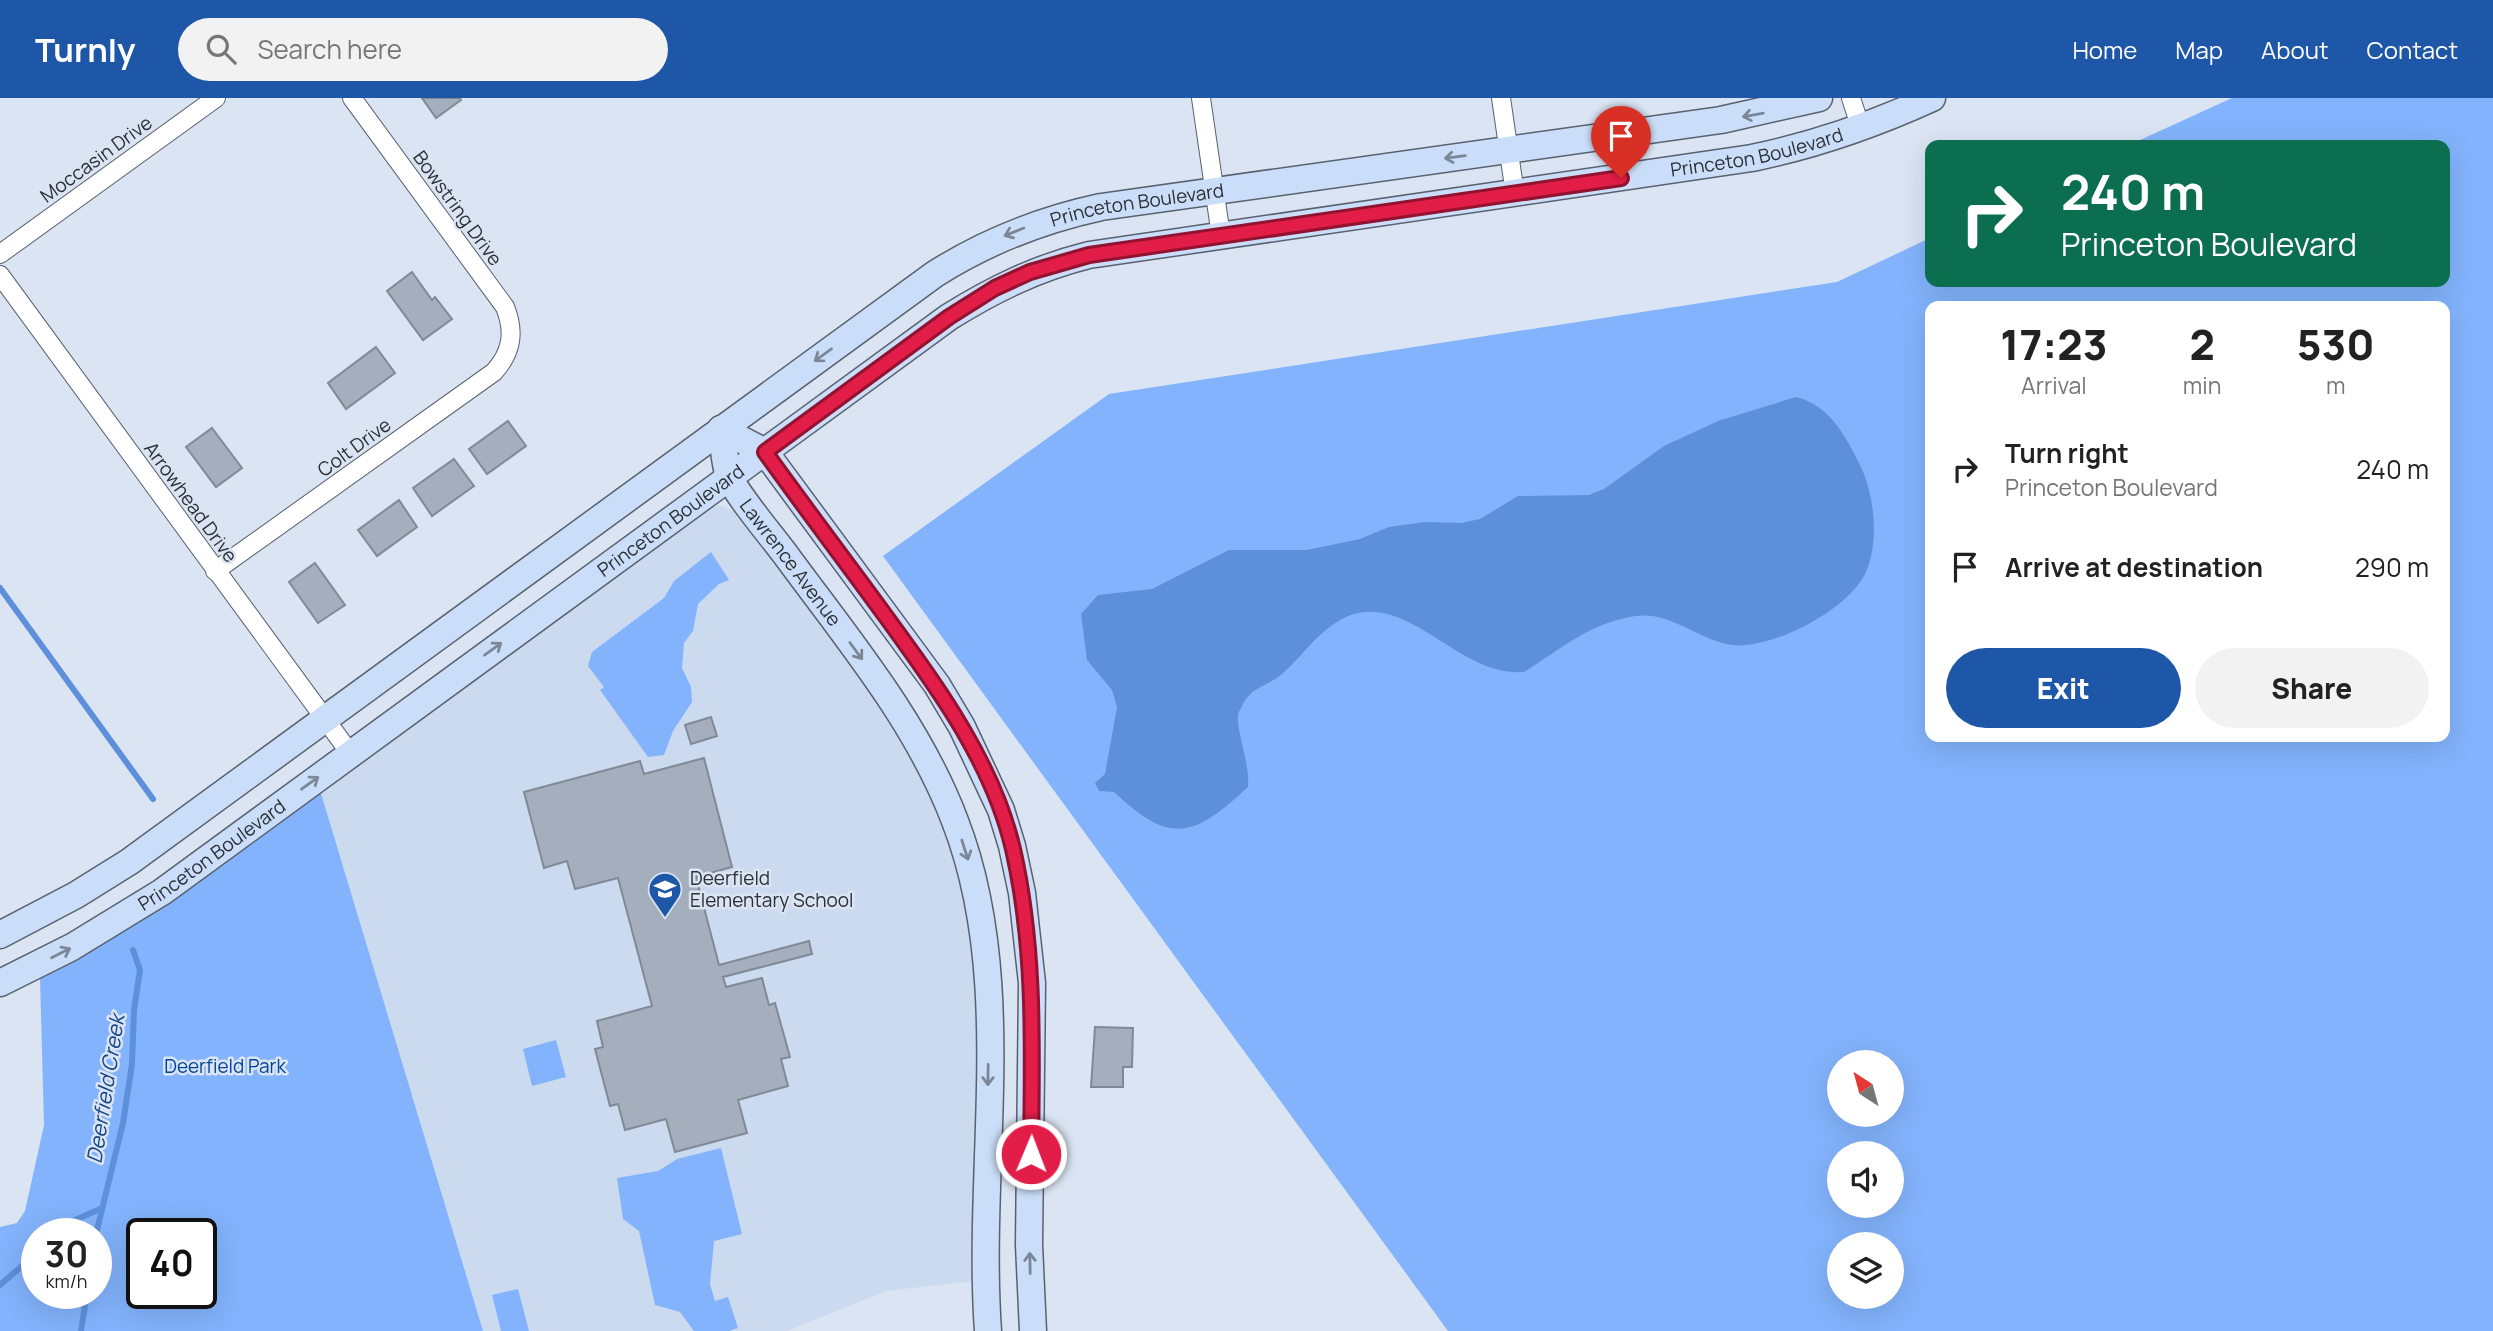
<!DOCTYPE html>
<style>
body{margin:0;font-family:Manrope,sans-serif;background:#f2f2f2;color:#222;height:100vh;display:flex;flex-direction:column;font-size:26px;white-space:nowrap}
*{box-sizing:border-box;margin:0}
p{font-size:23px;color:#767676}
.icon{flex:none;width:38px;height:38px;fill:none;stroke:currentColor;stroke-width:2;stroke-linecap:round;stroke-linejoin:round}
.map{position:relative;flex:1;overflow:hidden}
.side{position:absolute;left:1925px;top:203px;width:525px;height:441px;display:flex;flex-direction:column;background:#fff;border-radius:14px;box-shadow:0 7px 28px #0002}
.side>*{flex:none}
.guide{position:absolute;left:1925px;top:42px;width:525px;height:147px;border-radius:14px;box-shadow:0 7px 28px #0002;background:#0b6e4f;color:#fff;overflow:hidden}
.needle{width:46px;rotate:324deg}
.controls{position:absolute;left:1827px;top:952px;display:grid;gap:14px}
.controls a{display:grid;place-items:center;width:77px;height:77px;border-radius:50%;background:#fff;box-shadow:0 7px 28px #0002;font-size:35px}
.speed{position:absolute;left:21px;top:1120px;display:flex;gap:14px;font-size:35px;font-weight:700;text-align:center}
.speed>*{display:grid;place-content:center;width:91px;height:91px;border-radius:50%;background:#fff;box-shadow:0 7px 28px #0002;line-height:1}
.speed small{font-size:18px;font-weight:400}
.speed .limit{border:4px solid #111;border-radius:10px;background:#fff;color:#111}
.pin{position:absolute;display:grid;place-items:center;width:60px;height:60px;color:#fff;margin:-72px -30px;border-radius:50% 50% 50% 0;rotate:-45deg;box-shadow:0 0 7px #0007}
.pin .icon{rotate:45deg}
.me{position:absolute;width:77px;margin:-38px;rotate:1deg;stroke-linejoin:round;filter:drop-shadow(0 0 5px #0008)}
.turn{display:flex;align-items:center;gap:24px;height:147px;padding:0 21px;font-size:32px}
.turn .icon{width:91px;height:91px;stroke-width:2.5}
.turn b{display:block;font-size:49px;line-height:60px}
.eta{display:flex;justify-content:space-evenly;align-items:center;height:119px;text-align:center}
.eta b{font-size:42px;font-weight:800;line-height:49px}
.primary-button{display:flex;gap:14px;margin-top:auto;padding:14px 21px}
.primary-button a{flex:1;height:80px;border-radius:42px;background:#1e56a8;color:#fff;font-size:28px;font-weight:800;line-height:80px;text-align:center}
.primary-button a+a{background:#f2f2f2;color:#222}
ul{padding:0;list-style:none}
li{display:flex;align-items:center;gap:21px;height:98px;padding:0 21px}
li div{flex:1}
li b{display:block;font-size:26px}
li em{font-style:normal}
header{display:flex;align-items:center;gap:42px;box-sizing:border-box;height:98px;padding:0 35px;background:#1e56a8;color:#fff}
header strong{font-size:33px}
nav{display:flex;gap:38px;margin-inline-start:auto;font-size:24px}
.search{width:490px;height:63px;background:#f2f2f2;display:flex;align-items:center;gap:18px;box-sizing:border-box;padding:0 24px;border-radius:38px;color:#767676;font-size:26px}
.map>svg:first-child{display:block}
</style>
<header>
<strong>Turnly</strong>
<div class="search"><svg class="icon" aria-label="search" viewBox="0 0 24 24"><circle cx="10" cy="10" r="6"/><path d="M15 15l6 6"/></svg>Search here</div>
<nav><a>Home</a><a>Map</a><a>About</a><a>Contact</a></nav>
</header>
<div class="map">
<svg width="2493" height="1233" viewBox="0 0 2493 1233">
<rect width="100%" height="100%" fill="#dae4f3"/>
<polygon fill="#ccdaef" points="723,408 744,418 908,650 927,685 956,763 973,842 978,917 974,1183 886,1193 787,1233 483,1233 320,692 699,416 713,409"/>
<g fill="#83b3fc" fill-rule="evenodd">
<path d="M2232,0H2493V1233H1448L883,458L1109,296L1837,184L1930,140V184H2445V47H2129ZM1930,208H2445V639H1930ZM1839,964H1892V1017H1839ZM1839,1055H1892V1108H1839ZM1839,1146H1892V1199H1839Z"/>
<polygon points="711,454 729,482 719,486 698,506 693,533 684,545 682,570 691,589 692,604 673,633 664,657 648,659 600,592 604,589 588,568 592,554 664,500 674,483"/>
<path d="M320,692L483,1233H0V1129L17,1125L25,1113L44,1027L40,880L109,840ZM37,1136H96V1195H37ZM142,1136H201V1195H142Z"/>
<polygon points="556,942 566,979 532,988 523,951"/>
<polygon points="721,1050 742,1136 714,1143 710,1186 715,1203 728,1199 738,1230 729,1233 694,1233 680,1214 655,1207 639,1133 623,1121 617,1080 658,1073 677,1061"/>
<polygon points="518,1191 529,1233 501,1233 492,1197"/>
</g>
<path fill="#5e8fda" d="M1796,299C1829,307 1845,337 1859,365C1874,394 1880,442 1866,474C1850,511 1772,552 1732,547C1699,542 1670,513 1636,518C1591,524 1561,551 1524,574C1459,580 1408,492 1346,519C1317,533 1305,556 1282,576C1267,589 1251,588 1242,608C1241,611 1238,614 1238,617C1237,638 1250,665 1248,689C1194,739 1171,748 1114,694L1099,693L1095,685L1105,676L1117,609L1112,592L1087,562L1081,516L1098,497L1152,491L1229,452H1307L1360,441L1389,429L1425,424L1461,425L1480,421L1518,398L1589,397L1604,391L1664,348L1718,323Z"/>
<g fill="none" stroke-linecap="round" stroke-linejoin="round">
<g stroke="#5e8fda" stroke-width="6">
<polyline points="0,490 153,701"/>
<polyline points="59,1136 75,1122 100,1111"/>
<polyline points="96,1136 123,1025 132,966 134,912 140,872 133,852"/>
<polyline points="0,1187 37,1155"/>
<polyline points="81,1233 87,1195"/>
</g>
</g>
<g fill="#a4aebc" stroke="#808996" stroke-width="2">
<polygon points="422,0 460,0 461,2 436,20"/>
<polygon points="412,174 432,202 435,199 452,221 423,242 387,193"/>
<polygon points="376,249 395,275 346,311 328,285"/>
<polygon points="508,323 526,348 487,376 469,351"/>
<polygon points="212,330 242,370 216,389 186,349"/>
<polygon points="454,361 474,388 432,418 413,390"/>
<polygon points="399,402 417,429 377,458 358,432"/>
<polygon points="315,465 345,507 318,525 289,484"/>
<polygon points="711,619 717,638 691,646 685,627"/>
<polygon points="704,660 732,769 696,779 719,867 809,843 812,856 723,879 726,889 762,880 769,907 775,905 790,959 781,961 788,988 738,1002 747,1035 675,1054 666,1021 625,1032 618,1006 610,1008 595,951 603,949 597,923 652,908 618,780 575,791 567,763 544,770 524,694 640,663 644,676"/>
<polygon points="1095,929 1133,930 1132,969 1123,969 1123,989 1091,989"/>
</g>
<g fill="none" stroke-linecap="round" stroke-linejoin="round">
<defs>
<g id="street">
<polyline points="1201,0 1221,138"/>
<polyline points="1501,0 1515,96"/>
<polyline points="1851,0 1861,31"/>
<polyline points="0,156 216,0"/>
<polyline points="0,177 350,655"/>
<path d="M215,473L494,274C512,254 515,234 505,209L352,0"/>
</g>
<g id="secondary">
<polyline points="721,331 765,354 937,587 962,629 1001,712 1012,748 1022,795 1032,885 1029,1147 1033,1233"/>
<path id="s1" d="M721,331C724,346 724,364 729,378C735,395 775,442 788,460C849,543 918,625 955,723C1017,883 976,1065 988,1233"/>
<path id="s2" d="M0,837L76,797L129,764L935,176C987,143 1041,122 1101,109L1721,22L1819,0"/>
<path id="s3" d="M0,885L72,849L162,794L949,219C994,191 1037,170 1089,157L1752,60C1815,47 1873,27 1932,0"/>
</g>
</defs>
<use href="#street" stroke="#59616e" stroke-width="20"/>
<use href="#secondary" stroke="#59616e" stroke-width="29"/>
<use href="#street" stroke="#fff" stroke-width="18"/>
<use href="#secondary" stroke="#cbdef9" stroke-width="26"/>
</g>
<defs><path id="oneway-shaft" d="M-6 0H5M1.5-3L5.5 0L1.5 3" fill="none" stroke-width="1.6" stroke-linecap="round" stroke-linejoin="round" transform="scale(1.75)"/></defs>
<g stroke="#7c8697">
<use href="#oneway-shaft" transform="translate(1753 17) rotate(170)"/>
<use href="#oneway-shaft" transform="translate(1455 59) rotate(172)"/>
<use href="#oneway-shaft" transform="translate(1014 134) rotate(158)"/>
<use href="#oneway-shaft" transform="translate(823 257) rotate(144)"/>
<use href="#oneway-shaft" transform="translate(493 551) rotate(-36)"/>
<use href="#oneway-shaft" transform="translate(856 553) rotate(54)"/>
<use href="#oneway-shaft" transform="translate(310 685) rotate(-36)"/>
<use href="#oneway-shaft" transform="translate(965 752) rotate(72)"/>
<use href="#oneway-shaft" transform="translate(61 855) rotate(-27)"/>
<use href="#oneway-shaft" transform="translate(988 977) rotate(91)"/>
<use href="#oneway-shaft" transform="translate(1030 1165) rotate(-91)"/>
</g>
<g fill="none" stroke-linecap="round" stroke-linejoin="round">
<defs>
<path id="route" d="M1031,1056C1032,953 1036,852 1013,751C993,665 938,590 887,520C847,465 805,410 765,354L949,219L995,190L1030,174L1089,157L1621,80"/>
</defs>
<use href="#route" stroke="#92132f" stroke-width="18"/>
<use href="#route" stroke="#e11d48" stroke-width="12"/>
</g>
<defs>
<symbol id="school-pin" viewBox="-11 -11 22 30"><path d="M0 17L-7.5 6A9.5 9.5 0 1 1 7.5 6Z" fill="#1e56a8" stroke="#dae4f3"/><path d="M0-5L7-2L0 1L-7-2ZM-4 1L0 2.5L4 1V4Q0 6-4 4Z" fill="#fff"/></symbol>
</defs>
<g fill-rule="evenodd">
<use href="#school-pin" x="646" y="772" width="38" height="52"/>
</g>
<g text-anchor="middle" stroke-width="5" stroke-linejoin="round" paint-order="stroke">
<g font-size="19" fill="#2c2f35" stroke="#dae4f3">
<text dy="7" stroke="none"><textPath href="#s3" startOffset="1990">Princeton Boulevard</textPath></text>
<text transform="translate(96 61) rotate(-36)" y="7">Moccasin Drive</text>
<text dy="7" stroke="none"><textPath href="#s2" startOffset="1362">Princeton Boulevard</textPath></text>
<text transform="translate(458 110) rotate(54)" y="7">Bowstring Drive</text>
<text transform="translate(354 349) rotate(-36)" y="7">Colt Drive</text>
<text transform="translate(191 404) rotate(54)" y="7">Arrowhead Drive</text>
<text dy="7" stroke="none"><textPath href="#s3" startOffset="816">Princeton Boulevard</textPath></text>
<text dy="7" stroke="none"><textPath href="#s1" startOffset="154">Lawrence Avenue</textPath></text>
<text dy="7" stroke="none"><textPath href="#s3" startOffset="248">Princeton Boulevard</textPath></text>
</g>
<g font-size="19" fill="#2c2f35" stroke="#dae4f3" text-anchor="start">
<text x="690" y="787">Deerfield<tspan x="690" dy="22">Elementary School</tspan></text>
</g>
<g font-size="19" fill="#00449b" stroke="#dae4f3">
<text x="225" y="975">Deerfield Park</text>
</g>
<g font-size="21" font-style="italic" fill="#154487" stroke="#dae4f3">
<text transform="translate(106 991) rotate(-81)" y="7">Deerfield Creek</text>
</g>
</g>
</svg>
<div class="controls">
<a><svg class="needle" viewBox="-14 -14 28 28"><path d="M0-13l5 13h-10z" fill="#e53935"/><path d="M0 13l5-13h-10z" fill="#767676"/></svg></a>
<a><svg class="icon" aria-label="sound" viewBox="0 0 24 24"><path d="M4 9h4l5-4v14l-5-4H4zM17 9q2 3 0 6"/></svg></a>
<a><svg class="icon" aria-label="layers" viewBox="0 0 24 24"><path d="M12 4l9 5-9 5-9-5zM3 14l9 5 9-5"/></svg></a>
</div>
<div class="speed"><div>30<small>km/h</small></div><div class="limit">40</div></div>
<div class="pin" style="left:1621px;top:80px;background:#d93025"><svg class="icon" aria-label="arrive" viewBox="0 0 24 24"><path d="M6 21V4h12l-3 4 3 4H6"/></svg></div>
<svg class="me" style="left:1031px;top:1056px" viewBox="-20 -20 40 40"><circle r="17" fill="#e11d48" stroke="#fff" stroke-width="3"/><path d="M0-11L8 9 0 5-8 9z" fill="#fff"/></svg>
<div class="guide">
<div class="turn"><svg class="icon" aria-label="right" viewBox="0 0 24 24"><path d="M7 20v-9h11M14 6l5 5-5 5"/></svg><div><b>240 m</b>Princeton Boulevard</div></div>
</div>
<section class="side">
<div class="eta">
<div><b>17:23</b><p>Arrival</p></div>
<div><b>2</b><p>min</p></div>
<div><b>530</b><p>m</p></div>
</div>
<ul>
<li><svg class="icon" aria-label="right" viewBox="0 0 24 24"><path d="M7 20v-9h11M14 6l5 5-5 5"/></svg><div><b>Turn right</b><p>Princeton Boulevard</p></div><em>240 m</em></li>
<li><svg class="icon" aria-label="arrive" viewBox="0 0 24 24"><path d="M6 21V4h12l-3 4 3 4H6"/></svg><div><b>Arrive at destination</b></div><em>290 m</em></li>
</ul>
<div class="primary-button"><a>Exit</a><a>Share</a></div>
</section>
</div>
